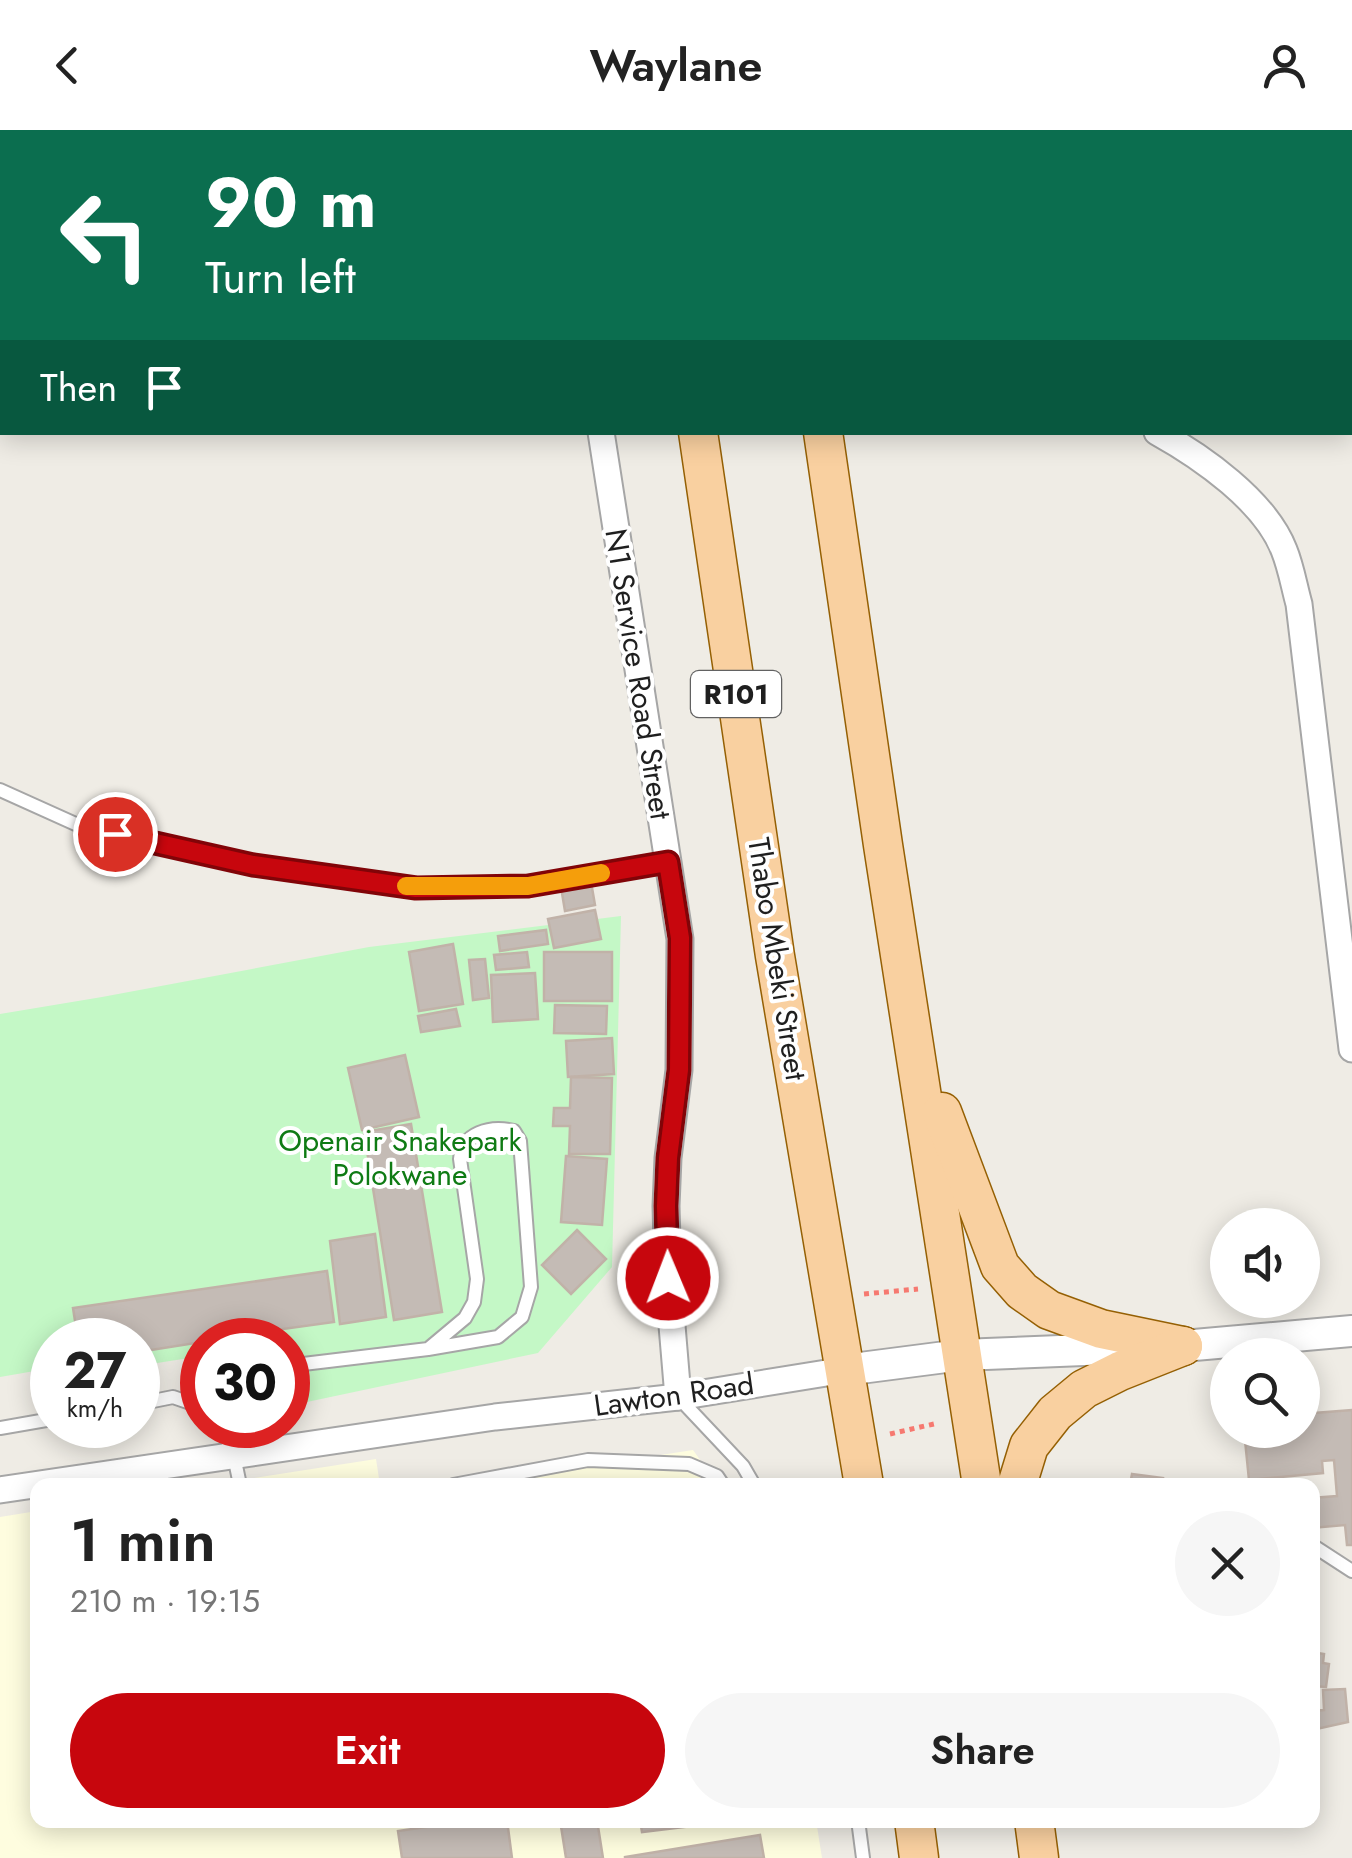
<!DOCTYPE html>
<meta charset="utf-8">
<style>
body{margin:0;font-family:Jost,sans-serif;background:#f6f6f6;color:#222;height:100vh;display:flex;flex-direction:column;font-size:38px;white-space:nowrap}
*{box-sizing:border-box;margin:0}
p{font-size:32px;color:#767676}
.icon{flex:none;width:55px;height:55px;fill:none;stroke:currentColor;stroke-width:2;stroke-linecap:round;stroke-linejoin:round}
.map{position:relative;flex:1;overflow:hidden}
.sheet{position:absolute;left:30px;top:1348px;width:1290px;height:350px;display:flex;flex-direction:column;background:#fff;border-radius:20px;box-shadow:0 5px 25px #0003}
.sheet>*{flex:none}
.banner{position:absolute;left:0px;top:0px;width:1352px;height:305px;box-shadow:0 5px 25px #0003;background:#0b6e4f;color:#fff;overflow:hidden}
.tools{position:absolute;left:1210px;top:1078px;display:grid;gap:20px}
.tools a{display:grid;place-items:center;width:110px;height:110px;border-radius:50%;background:#fff;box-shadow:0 5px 25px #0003;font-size:50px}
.speed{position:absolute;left:30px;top:1188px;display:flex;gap:20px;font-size:50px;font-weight:700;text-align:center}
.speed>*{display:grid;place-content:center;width:130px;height:130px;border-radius:50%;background:#fff;box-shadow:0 5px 25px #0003;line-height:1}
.speed small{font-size:25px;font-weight:400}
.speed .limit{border:15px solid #d22;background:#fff;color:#111}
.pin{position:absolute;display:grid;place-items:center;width:85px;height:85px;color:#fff;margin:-42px;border:5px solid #fff;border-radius:50%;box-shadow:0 2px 10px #0007}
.me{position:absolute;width:110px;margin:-55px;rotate:359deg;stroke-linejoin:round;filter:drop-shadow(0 0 8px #0008)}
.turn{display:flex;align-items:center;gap:35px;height:210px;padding:0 40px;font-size:45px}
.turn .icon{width:130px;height:130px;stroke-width:2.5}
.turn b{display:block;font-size:70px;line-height:85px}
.then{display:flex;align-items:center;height:95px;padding:0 40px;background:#0003;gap:20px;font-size:38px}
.round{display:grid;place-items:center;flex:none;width:105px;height:105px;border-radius:52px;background:#f6f6f6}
.overview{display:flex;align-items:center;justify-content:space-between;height:170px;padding:0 40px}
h1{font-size:60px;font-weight:600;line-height:75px}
.button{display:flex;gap:20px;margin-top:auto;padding:20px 40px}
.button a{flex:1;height:115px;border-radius:60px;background:#c7060d;color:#fff;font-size:40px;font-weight:600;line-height:115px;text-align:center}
.button a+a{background:#f6f6f6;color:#222}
header{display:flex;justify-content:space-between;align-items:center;height:130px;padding:0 40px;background:#fff;font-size:45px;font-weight:600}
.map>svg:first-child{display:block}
</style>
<header><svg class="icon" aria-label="back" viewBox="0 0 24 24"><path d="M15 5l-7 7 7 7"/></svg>Waylane<svg class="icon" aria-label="person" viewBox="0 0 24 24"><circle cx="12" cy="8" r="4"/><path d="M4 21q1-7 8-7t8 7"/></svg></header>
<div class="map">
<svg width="1352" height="1728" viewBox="0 0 1352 1728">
<rect width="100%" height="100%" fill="#efece5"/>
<g fill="#fefddf">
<polygon points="693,1320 718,1355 465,1355"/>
<polygon points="376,1329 380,1355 209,1355"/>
<polygon points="37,1381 38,1690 816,1690 822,1728 0,1728 0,1387"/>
</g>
<polygon fill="#c4f8c6" points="621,786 612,1137 538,1223 288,1276 288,1210 202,1210 202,1226 138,1236 138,1210 52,1210 52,1238 0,1247 0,884 102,867 369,817"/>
<g fill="#c4bbb5" stroke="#c1b2a8" stroke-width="2.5">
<polygon points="591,752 595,775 565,781 561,757"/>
<polygon points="595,780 601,809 554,818 548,789"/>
<polygon points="546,800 548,814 500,821 498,806"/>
<polygon points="453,814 463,874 419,881 409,822"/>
<polygon points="527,822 529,837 496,840 494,825"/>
<rect x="544" y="822" width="68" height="49"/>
<polygon points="485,829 489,868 473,870 469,830"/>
<polygon points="535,843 538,889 493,892 491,845"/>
<polygon points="555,875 607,876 606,904 554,903"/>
<polygon points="456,879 460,896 421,902 418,886"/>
<polygon points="612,908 614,944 568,947 566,911"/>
<polygon points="405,925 419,987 362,1000 348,938"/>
<polygon points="571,947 612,948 610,1024 569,1024 570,996 553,996 554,978 570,978"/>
<polygon points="411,994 442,1182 394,1190 364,1002"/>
<polygon points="566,1026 607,1029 602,1095 561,1092"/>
<polygon points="577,1100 606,1129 571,1164 542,1135"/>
<polygon points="375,1104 386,1187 340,1194 330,1111"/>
<polygon points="327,1141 334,1192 202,1210 202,1212 138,1222 138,1210 78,1210 73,1178"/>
<polygon points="1352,1280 1352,1415 1347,1415 1345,1395 1312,1398 1312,1368 1337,1366 1334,1330 1322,1331 1323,1343 1249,1350 1244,1300 1302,1300 1302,1284"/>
<polygon points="1132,1344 1163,1348 1162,1355 1130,1355"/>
<polygon points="1312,1522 1324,1524 1323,1533 1329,1534 1326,1557 1312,1556"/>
<polygon points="1345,1559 1348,1592 1312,1600 1312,1581 1324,1580 1323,1560"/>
<polygon points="474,1690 507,1690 512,1728 402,1728 398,1701"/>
<polygon points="560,1690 597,1690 603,1728 566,1728"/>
<polygon points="640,1690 726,1690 726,1692 642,1702"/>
<polygon points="760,1705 764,1728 625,1728 625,1727"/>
</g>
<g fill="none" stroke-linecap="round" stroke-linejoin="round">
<defs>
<g id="service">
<polyline points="0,660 80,696 253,735 416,758 527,756 667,732"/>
<path d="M288,1240L295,1235L428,1219L465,1188L474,1172L477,1149L460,1029C462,1003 490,995 514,1001L520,1011L531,1157L522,1187L498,1207L428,1219"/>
<polyline points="678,1267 743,1336 754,1355"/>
<polyline points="138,1274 173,1267 202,1277"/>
<polyline points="220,1295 234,1326 240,1355"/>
<polyline points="269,1295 272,1320"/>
<polyline points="0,1298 52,1289"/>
<polyline points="453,1355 588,1330 689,1334 717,1346 723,1355"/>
<polyline points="1312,1415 1352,1441"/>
<polyline points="858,1690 863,1728"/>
</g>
<g id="minor">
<polyline points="559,0 559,2"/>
<polyline points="910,0 910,2"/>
<polyline points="601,302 680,809 679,940 668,1028 666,1076 668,1148 678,1267"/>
<path d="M1157,302C1202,327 1265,371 1284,420C1291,437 1294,456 1299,474L1352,919"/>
<polyline points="0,1360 495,1287 678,1267 845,1240"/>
</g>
<polyline id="tertiary" points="845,1240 961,1225 1183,1216 1352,1201"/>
<g id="primary">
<polyline points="658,0 658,2"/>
<polyline points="778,0 779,2"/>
<polyline points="698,302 775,826 864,1355"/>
<polyline points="823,302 883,715 982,1355"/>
<polyline points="942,982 1000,1136 1022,1161 1049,1180 1101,1199 1183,1216"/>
<polyline points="1017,1355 1029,1316 1055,1283 1084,1259 1120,1241 1183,1216"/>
<polyline points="914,1690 919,1728"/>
<polyline points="1034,1690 1039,1728"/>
</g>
</defs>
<use href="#service" stroke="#a6a6a6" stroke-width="16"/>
<use href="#minor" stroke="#a6a6a6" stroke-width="29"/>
<use href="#tertiary" stroke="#a6a6a6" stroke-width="34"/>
<use href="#primary" stroke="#956004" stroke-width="41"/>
<g stroke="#f67970" stroke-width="5" stroke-dasharray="5 5" stroke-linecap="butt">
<polyline points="864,1164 918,1159"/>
<polyline points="890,1304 938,1293"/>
</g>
<use href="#service" stroke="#fff" stroke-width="12"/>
<use href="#minor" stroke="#fff" stroke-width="25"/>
<use href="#tertiary" stroke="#fff" stroke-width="30"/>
<use href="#primary" stroke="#f9d0a0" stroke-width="38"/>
</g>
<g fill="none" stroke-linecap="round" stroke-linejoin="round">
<defs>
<polyline id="route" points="115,704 253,735 416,758 528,756 668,732 680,808 679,940 668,1028 666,1076 668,1148"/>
</defs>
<use href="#route" stroke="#810408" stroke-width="25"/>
<use href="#route" stroke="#c7060d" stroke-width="18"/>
<polyline stroke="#f59e0b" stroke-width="18" points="406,756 528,756 601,743"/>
</g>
<g text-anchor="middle" stroke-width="8" stroke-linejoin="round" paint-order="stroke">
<rect fill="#fff" stroke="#626262" stroke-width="2.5" x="691" y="541" width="90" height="46" rx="8"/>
<g font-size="28" font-weight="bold" fill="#1f1f1f">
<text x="736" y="574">R101</text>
</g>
<g font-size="30" fill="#1f1f1f" stroke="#fff">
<text transform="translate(638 544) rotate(81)" y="10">N1 Service Road Street</text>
<text transform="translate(777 829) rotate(81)" y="10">Thabo Mbeki Street</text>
<text transform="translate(674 1265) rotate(-8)" y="10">Lawton Road</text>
</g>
<g font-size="30" fill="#0f7b14" stroke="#fff">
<text x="400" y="1021">Openair Snakepark<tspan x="400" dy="34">Polokwane</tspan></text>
</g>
</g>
</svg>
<div class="tools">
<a><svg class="icon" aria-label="sound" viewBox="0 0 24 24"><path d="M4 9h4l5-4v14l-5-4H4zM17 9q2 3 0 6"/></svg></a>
<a><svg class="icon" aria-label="search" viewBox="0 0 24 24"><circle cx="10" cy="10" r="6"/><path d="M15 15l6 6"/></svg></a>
</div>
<div class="speed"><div>27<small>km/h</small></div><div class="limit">30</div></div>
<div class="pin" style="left:115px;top:704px;background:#d93025"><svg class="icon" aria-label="arrive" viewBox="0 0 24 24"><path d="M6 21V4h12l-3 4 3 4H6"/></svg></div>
<svg class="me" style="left:668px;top:1148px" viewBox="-20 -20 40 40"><circle r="17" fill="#c7060d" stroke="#fff" stroke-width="3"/><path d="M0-11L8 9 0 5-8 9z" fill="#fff"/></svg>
<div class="banner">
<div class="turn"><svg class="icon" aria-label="left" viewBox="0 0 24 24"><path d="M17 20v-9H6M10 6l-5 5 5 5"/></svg><div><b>90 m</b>Turn left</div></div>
<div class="then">Then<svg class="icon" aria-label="arrive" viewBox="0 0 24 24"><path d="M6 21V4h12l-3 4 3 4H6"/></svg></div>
</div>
<section class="sheet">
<div class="overview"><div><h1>1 min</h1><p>210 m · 19:15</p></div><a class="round"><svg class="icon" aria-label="close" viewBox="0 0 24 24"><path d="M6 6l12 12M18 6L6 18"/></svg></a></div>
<div class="button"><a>Exit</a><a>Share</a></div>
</section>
</div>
